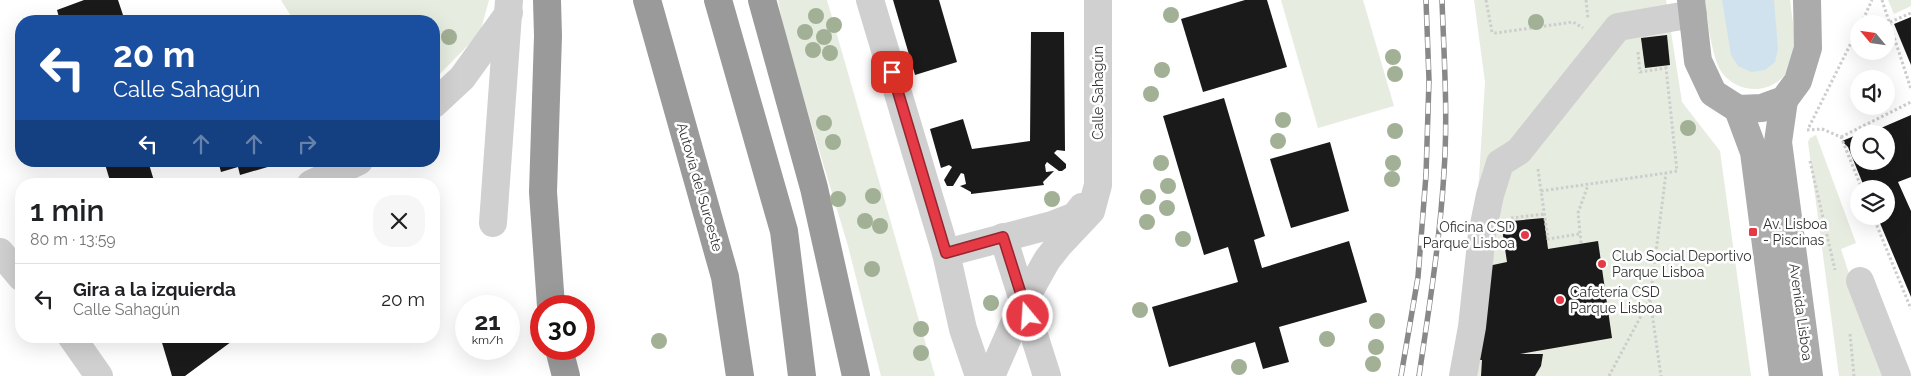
<!DOCTYPE html>
<html lang="es">
<meta charset="utf-8">
<style>
body{margin:0;font-family:Raleway,sans-serif;background:#f6f6f6;color:#202124;height:100vh;display:flex;flex-direction:column;font-size:19px;white-space:nowrap}
*{box-sizing:border-box;margin:0}
p{font-size:16px;color:#757577}
.icon{flex:none;width:28px;height:28px;fill:none;stroke:currentColor;stroke-width:2;stroke-linecap:round;stroke-linejoin:round}
.map{position:relative;flex:1;overflow:hidden}
.details{position:absolute;left:15px;top:178px;width:425px;height:165px;display:flex;flex-direction:column;background:#fff;border-radius:20px;box-shadow:0 5px 20px #0002}
.details>*{flex:none}
.top-card{position:absolute;left:15px;top:15px;width:425px;height:152px;border-radius:20px;box-shadow:0 5px 20px #0002;background:#1a4fa0;color:#fff;overflow:hidden}
.needle{width:32px;rotate:299deg}
.buttons{position:absolute;left:1850px;top:15px;display:grid;gap:10px}
.buttons a{display:grid;place-items:center;width:45px;height:45px;border-radius:50%;background:#fff;box-shadow:0 5px 20px #0002;font-size:25px}
.speed{position:absolute;left:455px;top:295px;display:flex;gap:10px;font-size:25px;font-weight:700;text-align:center}
.speed>*{display:grid;place-content:center;width:65px;height:65px;border-radius:50%;background:#fff;box-shadow:0 5px 20px #0002;line-height:1}
.speed small{font-size:12px;font-weight:400}
.speed .limit{border:8px solid #d22;background:#fff;color:#111}
.pin{position:absolute;display:grid;place-items:center;width:42px;height:42px;color:#fff;margin:-21px;border-radius:10px;box-shadow:0 2px 8px #0006}
.me{position:absolute;width:55px;margin:-28px;rotate:342deg;stroke-linejoin:round;filter:drop-shadow(0 0 4px #0008)}
.turn{display:flex;align-items:center;gap:18px;height:105px;padding:0 15px;font-size:22px}
.turn .icon{width:65px;height:65px;stroke-width:2.5}
.turn b{display:block;font-size:35px;line-height:42px}
.lanes{display:flex;align-items:center;height:48px;padding:0 15px;background:#0003;justify-content:center;gap:25px;direction:ltr}
.lanes .off{opacity:.35}
.round{display:grid;place-items:center;flex:none;width:52px;height:52px;border-radius:20px;background:#f6f6f6}
.headline{display:flex;align-items:center;justify-content:space-between;height:85px;padding:0 15px}
h1{font-size:30px;font-weight:600;line-height:38px}
ul{padding:0;list-style:none}
li{display:flex;align-items:center;gap:15px;height:70px;padding:0 15px;border-top:1px solid #e0e0e0}
li div{flex:1}
li b{display:block;font-size:19px}
li em{font-style:normal}
.map>svg:first-child{display:block}
</style>
<div class="map">
<svg width="1911" height="376" viewBox="0 0 1911 376">
<rect width="100%" height="100%" fill="#fff"/>
<g fill="#e6ecdf">
<polygon points="281,0 489,0 480,33 434,80 434,21 294,21"/>
<polygon points="778,0 827,0 935,376 881,376 848,246 785,37"/>
<polygon points="1281,0 1363,0 1394,106 1318,128"/>
<polygon points="1474,0 1666,0 1682,102 1720,151 1751,376 1453,376 1459,351 1479,178 1485,82"/>
<path d="M1705,0H1790C1792,19 1799,51 1791,68C1789,71 1785,74 1783,77C1766,94 1739,93 1723,74C1712,61 1707,18 1705,0Z"/>
<polygon points="1888,0 1911,0 1911,6 1894,14"/>
<polygon points="1816,135 1856,243 1841,249 1882,376 1839,376 1808,142 1810,138"/>
</g>
<polygon fill="#cfe2ee" points="1722,0 1774,0 1778,49 1775,62 1765,70 1751,72 1738,66 1731,55"/>
<g fill="#1a1a1a">
<polygon points="84,0 118,0 125,21 60,21 57,10"/>
<polygon points="893,0 939,0 957,62 915,75"/>
<polygon points="1245,0 1267,0 1287,67 1203,92 1181,19"/>
<polygon points="1911,17 1911,65 1894,24"/>
<polygon points="1031,32 1064,32 1065,151 1057,150 1054,153 1066,164 1066,168 1062,171 1059,171 1047,162 1045,165 1046,172 1054,171 1043,182 1044,185 971,194 971,192 960,186 966,184 964,174 961,173 953,186 947,186 944,180 952,167 949,165 941,168 930,129 963,119 972,149 1030,141"/>
<polygon points="1667,35 1670,65 1645,68 1641,38"/>
<polygon points="1224,98 1265,236 1254,240 1262,268 1349,241 1367,302 1279,327 1289,362 1263,369 1255,342 1169,367 1152,307 1238,282 1228,247 1204,255 1163,116"/>
<polygon points="1911,115 1911,177 1898,182 1911,211 1911,297 1877,216 1886,216 1886,189 1865,189 1848,147 1842,141 1859,134 1859,161 1886,161 1886,134 1867,134"/>
<polygon points="1330,142 1349,211 1291,228 1270,159"/>
<polygon points="104,161 148,161 155,184 111,184"/>
<polygon points="218,161 277,161 278,164 240,175 238,167 221,172"/>
<polygon points="1544,218 1548,249 1598,241 1612,338 1520,354 1543,354 1541,366 1535,376 1481,376 1482,360 1476,360 1488,266 1507,262 1501,222"/>
<polygon points="160,336 239,336 185,376 172,376"/>
</g>
<g fill="none" stroke-linecap="round" stroke-linejoin="round">
<g stroke="#cdcdcd" stroke-width="3" stroke-dasharray="2.5 2.5" stroke-linecap="butt">
<polyline points="1486,0 1492,32 1496,33 1573,22 1583,28"/>
<polyline points="1586,0 1588,19"/>
<polyline points="1882,0 1911,89"/>
<polyline points="1890,22 1911,13"/>
<polyline points="1861,24 1872,0"/>
<polyline points="1638,52 1640,72 1666,68 1677,171 1666,173 1650,299 1661,376"/>
<polyline points="1809,127 1859,27"/>
<polyline points="1807,130 1822,129 1841,137 1862,189"/>
<polyline points="1841,137 1911,102"/>
<polyline points="1810,161 1835,270"/>
<polyline points="1538,169 1541,191"/>
<polyline points="1873,216 1911,309"/>
<polyline points="1511,218 1545,214"/>
<polyline points="1579,234 1548,239 1541,191 1666,173"/>
<polyline points="1581,243 1578,213 1588,185"/>
<polyline points="1850,334 1854,376"/>
<polyline points="1609,376 1650,299"/>
</g>
<g stroke="#d0d0d0" stroke-width="28">
<polyline points="870,0 946,253 963,329 979,376"/>
<polyline points="434,104 462,78 509,13"/>
<polyline points="311,184 359,161"/>
<polyline points="493,223 509,0"/>
<polyline points="1003,237 1047,376"/>
<polyline points="0,252 21,277"/>
<polyline points="946,253 1052,225 1075,216 1082,207"/>
<polyline points="1860,281 1897,376"/>
<polyline points="71,336 99,376"/>
<polyline points="991,376 1023,303 1047,260 1058,246 1091,211 1098,185 1098,0"/>
<polyline points="1463,376 1472,327 1482,234 1490,195 1500,163 1519,151 1618,27 1693,14"/>
</g>
<g stroke="#ababab" stroke-width="28">
<polyline points="1691,0 1698,61 1713,93 1738,109 1762,108 1784,100 1798,81 1808,48 1807,0"/>
<polyline points="1784,100 1778,142 1809,376"/>
<polyline points="1738,109 1754,152 1783,376"/>
</g>
<g stroke="#9a9a9a" stroke-width="28">
<polyline points="547,0 548,36 543,192 551,306"/>
<polyline points="647,0 725,277 740,376"/>
<polyline points="718,0 784,231 802,376"/>
<polyline points="762,0 814,188 856,376"/>
<polyline points="559,349 566,376"/>
</g>
<defs>
<g id="rail">
<polyline points="1401,376 1418,277 1426,175 1429,80 1426,0"/>
<path d="M1419,376C1429,308 1440,240 1444,172C1448,115 1444,57 1442,0"/>
</g>
</defs>
<use href="#rail" stroke="#888" stroke-width="5.5"/>
<use href="#rail" stroke="#fff" stroke-width="4" stroke-dasharray="11" stroke-linecap="butt"/>
</g>
<g fill="#a2b095">
<circle cx="1171" cy="15" r="8"/>
<circle cx="816" cy="16" r="8"/>
<circle cx="1536" cy="22" r="8"/>
<circle cx="834" cy="25" r="8"/>
<circle cx="805" cy="32" r="8"/>
<circle cx="449" cy="37" r="8"/>
<circle cx="824" cy="37" r="8"/>
<circle cx="813" cy="50" r="8"/>
<circle cx="830" cy="53" r="8"/>
<circle cx="1393" cy="57" r="8"/>
<circle cx="1162" cy="70" r="8"/>
<circle cx="1395" cy="74" r="8"/>
<circle cx="1151" cy="94" r="8"/>
<circle cx="1283" cy="120" r="8"/>
<circle cx="824" cy="123" r="8"/>
<circle cx="1688" cy="128" r="8"/>
<circle cx="1395" cy="131" r="8"/>
<circle cx="1278" cy="141" r="8"/>
<circle cx="833" cy="142" r="8"/>
<circle cx="1161" cy="163" r="8"/>
<circle cx="1393" cy="163" r="8"/>
<circle cx="1392" cy="179" r="8"/>
<circle cx="1168" cy="186" r="8"/>
<circle cx="873" cy="196" r="8"/>
<circle cx="1148" cy="197" r="8"/>
<circle cx="838" cy="199" r="8"/>
<circle cx="1052" cy="199" r="8"/>
<circle cx="1167" cy="208" r="8"/>
<circle cx="865" cy="221" r="8"/>
<circle cx="1147" cy="222" r="8"/>
<circle cx="880" cy="226" r="8"/>
<circle cx="1183" cy="239" r="8"/>
<circle cx="872" cy="269" r="8"/>
<circle cx="991" cy="303" r="8"/>
<circle cx="1140" cy="310" r="8"/>
<circle cx="1377" cy="321" r="8"/>
<circle cx="921" cy="329" r="8"/>
<circle cx="1327" cy="339" r="8"/>
<circle cx="659" cy="341" r="8"/>
<circle cx="1376" cy="347" r="8"/>
<circle cx="921" cy="353" r="8"/>
<circle cx="1373" cy="364" r="8"/>
<circle cx="1239" cy="367" r="8"/>
</g>
<g fill="none" stroke-linecap="round" stroke-linejoin="round">
<defs>
<polyline id="route" points="892,72 946,253 1003,237 1028,316"/>
</defs>
<use href="#route" stroke="#96252e" stroke-width="12"/>
<use href="#route" stroke="#e63946" stroke-width="9"/>
</g>
<g fill="#e63946" stroke="#fff" stroke-width="2">
<rect x="1748" y="227" width="10" height="10" rx="2.5"/>
<circle cx="1525" cy="235" r="5"/>
<circle cx="1602" cy="264" r="5"/>
<circle cx="1560" cy="300" r="5"/>
</g>
<g text-anchor="middle" stroke-width="5" stroke-linejoin="round" paint-order="stroke">
<g font-size="14" fill="#333" stroke="#fff">
<text transform="translate(1098 93) rotate(-90)" y="5">Calle Sahagún</text>
<text transform="translate(700 187) rotate(74)" y="5">Autovía del Suroeste</text>
<text transform="translate(1801 312) rotate(82)" y="5">Avenida Lisboa</text>
</g>
<g font-size="14" fill="#333" stroke="#fff" text-anchor="start">
<text x="1763" y="229">Av. Lisboa<tspan x="1763" dy="16">- Piscinas</tspan></text>
<text x="1515" y="232" text-anchor="end">Oficina CSD<tspan x="1515" dy="16">Parque Lisboa</tspan></text>
<text x="1612" y="261">Club Social Deportivo<tspan x="1612" dy="16">Parque Lisboa</tspan></text>
<text x="1570" y="297">Cafetería CSD<tspan x="1570" dy="16">Parque Lisboa</tspan></text>
</g>
</g>
</svg>
<div class="buttons">
<a><svg class="needle" viewBox="-14 -14 28 28"><path d="M0-13l5 13h-10z" fill="#e53935"/><path d="M0 13l5-13h-10z" fill="#757577"/></svg></a>
<a><svg class="icon" aria-label="sound" viewBox="0 0 24 24"><path d="M4 9h4l5-4v14l-5-4H4zM17 9q2 3 0 6"/></svg></a>
<a><svg class="icon" aria-label="search" viewBox="0 0 24 24"><circle cx="10" cy="10" r="6"/><path d="M15 15l6 6"/></svg></a>
<a><svg class="icon" aria-label="layers" viewBox="0 0 24 24"><path d="M12 4l9 5-9 5-9-5zM3 14l9 5 9-5"/></svg></a>
</div>
<div class="speed"><div>21<small>km/h</small></div><div class="limit">30</div></div>
<div class="pin" style="left:892px;top:72px;background:#d93025"><svg class="icon" aria-label="arrive" viewBox="0 0 24 24"><path d="M6 21V4h12l-3 4 3 4H6"/></svg></div>
<svg class="me" style="left:1028px;top:316px" viewBox="-20 -20 40 40"><circle r="17" fill="#e63946" stroke="#fff" stroke-width="3"/><path d="M0-11L8 9 0 5-8 9z" fill="#fff"/></svg>
<div class="top-card">
<div class="turn"><svg class="icon" aria-label="left" viewBox="0 0 24 24"><path d="M17 20v-9H6M10 6l-5 5 5 5"/></svg><div><b>20 m</b>Calle Sahagún</div></div>
<div class="lanes"><svg class="icon" aria-label="left" viewBox="0 0 24 24"><path d="M17 20v-9H6M10 6l-5 5 5 5"/></svg><svg class="icon off" aria-label="ahead" viewBox="0 0 24 24"><path d="M12 20V5M6 11l6-6 6 6"/></svg><svg class="icon off" aria-label="ahead" viewBox="0 0 24 24"><path d="M12 20V5M6 11l6-6 6 6"/></svg><svg class="icon off" aria-label="right" viewBox="0 0 24 24"><path d="M7 20v-9h11M14 6l5 5-5 5"/></svg></div>
</div>
<section class="details">
<div class="headline"><div><h1>1 min</h1><p>80 m · 13:59</p></div><a class="round"><svg class="icon" aria-label="close" viewBox="0 0 24 24"><path d="M6 6l12 12M18 6L6 18"/></svg></a></div>
<ul>
<li><svg class="icon" aria-label="left" viewBox="0 0 24 24"><path d="M17 20v-9H6M10 6l-5 5 5 5"/></svg><div><b>Gira a la izquierda</b><p>Calle Sahagún</p></div><em>20 m</em></li>
</ul>
</section>
</div>
